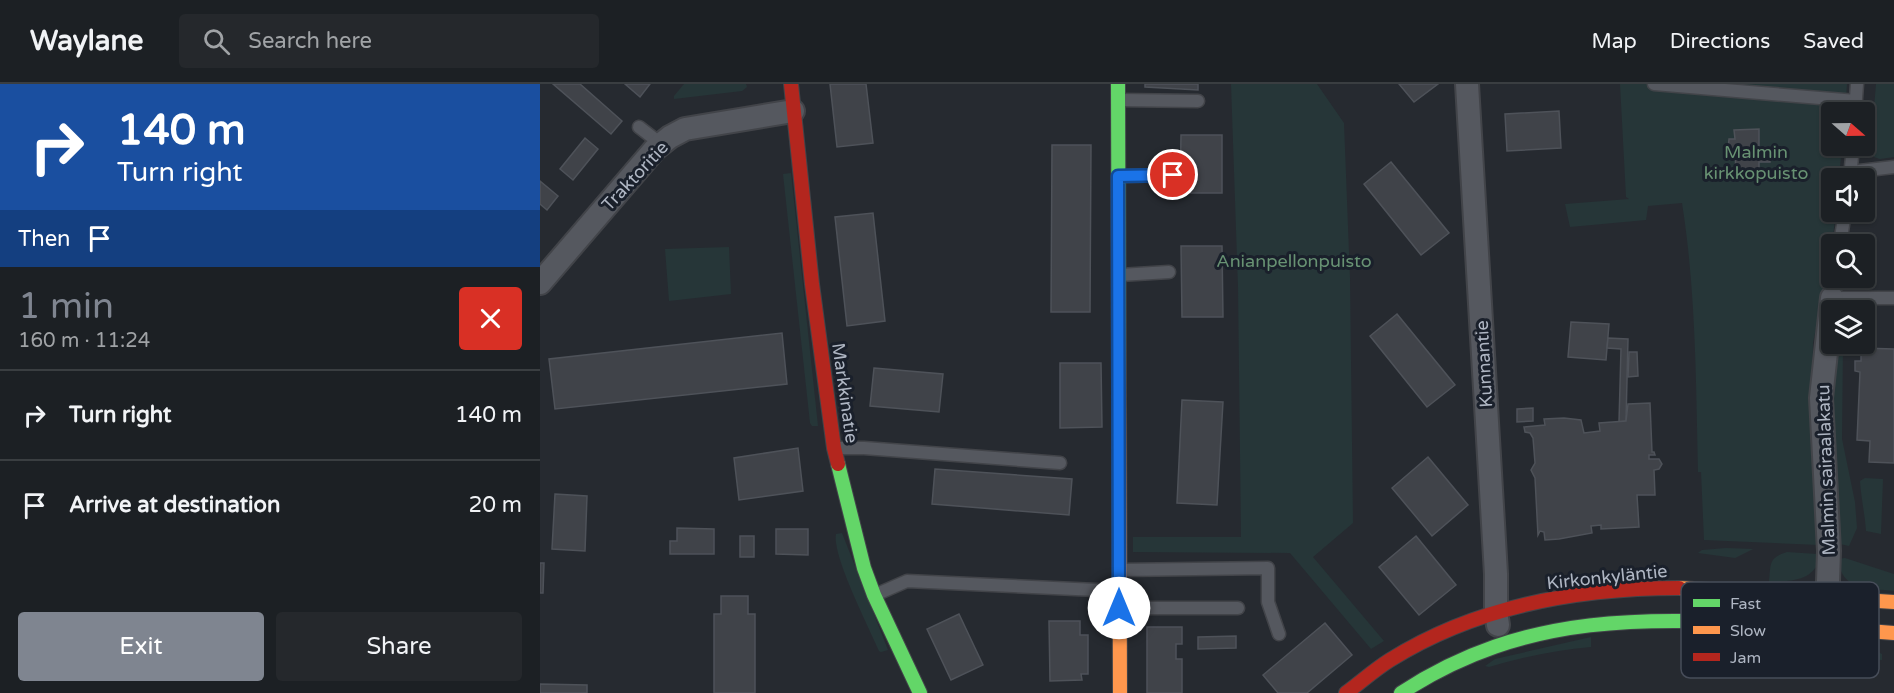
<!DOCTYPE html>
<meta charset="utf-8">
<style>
body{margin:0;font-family:"Varela Round",sans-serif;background:#25282c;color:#f1f3f6;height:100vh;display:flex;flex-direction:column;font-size:22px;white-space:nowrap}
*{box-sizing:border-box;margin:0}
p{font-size:20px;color:#a0a3a6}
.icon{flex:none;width:33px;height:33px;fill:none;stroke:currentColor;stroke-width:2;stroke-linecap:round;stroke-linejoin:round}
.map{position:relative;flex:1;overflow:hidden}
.panel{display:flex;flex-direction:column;background:#1c2024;width:540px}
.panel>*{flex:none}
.guide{background:#1a4fa0;color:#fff;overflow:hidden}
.needle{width:39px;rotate:110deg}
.fabs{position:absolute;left:1281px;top:18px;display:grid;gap:12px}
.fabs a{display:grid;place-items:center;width:54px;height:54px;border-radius:6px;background:#1c2024;box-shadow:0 2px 4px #0004,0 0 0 2px #3a3e41;font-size:30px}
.pin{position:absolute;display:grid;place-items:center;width:51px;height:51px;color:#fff;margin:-26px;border:3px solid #fff;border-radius:50%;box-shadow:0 2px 6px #0007}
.me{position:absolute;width:66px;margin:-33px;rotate:0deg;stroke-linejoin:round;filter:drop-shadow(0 0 4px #0008)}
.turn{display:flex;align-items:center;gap:21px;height:126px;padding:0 18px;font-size:27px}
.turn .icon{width:78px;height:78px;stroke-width:2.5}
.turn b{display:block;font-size:42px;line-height:51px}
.then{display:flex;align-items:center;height:57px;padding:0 18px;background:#0003;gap:12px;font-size:22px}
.round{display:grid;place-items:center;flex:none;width:63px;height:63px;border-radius:6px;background:#25282c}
.head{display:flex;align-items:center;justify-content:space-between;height:102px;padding:0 18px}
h1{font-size:36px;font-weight:600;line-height:45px;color:#7f8590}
.button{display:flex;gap:12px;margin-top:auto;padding:12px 18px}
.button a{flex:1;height:69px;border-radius:6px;background:#7f8590;color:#fff;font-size:24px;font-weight:600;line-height:69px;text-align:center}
.button a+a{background:#25282c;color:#f1f3f6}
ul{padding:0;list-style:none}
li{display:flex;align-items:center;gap:18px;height:90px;padding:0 18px;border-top:2px solid #3a3e41}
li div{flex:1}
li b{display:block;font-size:22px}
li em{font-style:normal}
header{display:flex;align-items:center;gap:36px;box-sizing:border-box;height:84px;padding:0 30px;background:#1c2024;border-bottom:2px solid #3a3e41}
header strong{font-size:28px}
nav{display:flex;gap:33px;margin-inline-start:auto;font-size:21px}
.search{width:420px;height:54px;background:#25282c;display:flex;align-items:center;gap:15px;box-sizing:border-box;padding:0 21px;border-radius:6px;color:#a0a3a6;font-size:22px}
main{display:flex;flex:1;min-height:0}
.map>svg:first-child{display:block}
</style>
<header>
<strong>Waylane</strong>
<div class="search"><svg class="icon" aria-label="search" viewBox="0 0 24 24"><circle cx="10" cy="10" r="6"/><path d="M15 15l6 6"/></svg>Search here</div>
<nav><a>Map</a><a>Directions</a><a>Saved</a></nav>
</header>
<main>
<section class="panel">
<div class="guide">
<div class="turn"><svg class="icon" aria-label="right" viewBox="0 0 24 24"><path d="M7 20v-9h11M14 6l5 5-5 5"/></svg><div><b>140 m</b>Turn right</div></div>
<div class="then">Then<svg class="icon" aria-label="arrive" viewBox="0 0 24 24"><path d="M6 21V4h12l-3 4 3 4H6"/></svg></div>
</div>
<div class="head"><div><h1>1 min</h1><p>160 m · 11:24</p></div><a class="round" style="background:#d93025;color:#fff"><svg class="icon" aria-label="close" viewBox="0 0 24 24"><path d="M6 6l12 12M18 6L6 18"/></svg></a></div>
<ul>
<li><svg class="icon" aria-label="right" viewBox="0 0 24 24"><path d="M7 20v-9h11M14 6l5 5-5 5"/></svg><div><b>Turn right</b></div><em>140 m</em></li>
<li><svg class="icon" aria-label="arrive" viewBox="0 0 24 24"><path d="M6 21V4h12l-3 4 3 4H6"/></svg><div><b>Arrive at destination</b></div><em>20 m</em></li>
</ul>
<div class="button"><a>Exit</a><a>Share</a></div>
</section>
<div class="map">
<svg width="1354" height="609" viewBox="0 0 1354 609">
<rect width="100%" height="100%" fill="#262a30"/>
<g fill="#263638">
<polygon points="144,0 206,0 207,3 202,7 134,15 134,12"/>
<polygon points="691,0 777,0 804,39 810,194 813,439 773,473 844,557 831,565 750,469 593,468 593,453 701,453 698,203"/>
<path d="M1080,0H1307L1305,28H1292V62H1302L1299,94H1292V128H1296L1291,168L1273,259L1272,318L1279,461L1164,456L1161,388H1158C1156,299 1156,207 1142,119L1108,122L1106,136L1030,143L1025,120L1089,115L1086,113Z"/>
<polygon points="1336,0 1354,0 1354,73 1340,75 1334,73 1332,48"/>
<polygon points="251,89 278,342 272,342 270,339 243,90"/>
<polygon points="189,163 191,210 129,217 125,165"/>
<path d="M1296,260H1303L1302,355L1315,418L1317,444L1309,462L1300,460C1296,393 1291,326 1296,260Z"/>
<path d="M1325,394L1343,395L1341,450L1326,447C1325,431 1321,414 1320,397Z"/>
<path d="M302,449L348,566L341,568L339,567C329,543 292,472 296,450Z"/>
<polygon points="1186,464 1213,465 1195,474 1158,469 1162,466"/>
<path d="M1247,468L1277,470L1280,473C1274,498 1250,497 1229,498C1231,480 1228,474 1247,468Z"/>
<path d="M1305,474L1354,490V507C1329,504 1301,507 1298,475Z"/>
<path d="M1051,553V563C1016,566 983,573 949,583L945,582L955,575Z"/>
<polygon points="1228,554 1324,561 1342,570 1342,576 1236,571 1228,564"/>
</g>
<g fill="#404349" stroke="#4e5259" stroke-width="1.5">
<polygon points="13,0 40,0 82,37 71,50"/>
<polygon points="85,0 110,0 100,13"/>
<polygon points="290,0 326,0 333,59 297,63"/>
<polygon points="605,0 658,0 658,6 605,3"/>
<polygon points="859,0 898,0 874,18"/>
<polygon points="1019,27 1021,64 967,67 965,30"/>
<polygon points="1219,45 1219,64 1229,63 1230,78 1219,78 1219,88 1196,89 1195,68 1190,68 1188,66 1189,55 1195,55 1194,46"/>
<polygon points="641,51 682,51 682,109 640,109"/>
<polygon points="45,54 58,65 33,96 20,85"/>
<polygon points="512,61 551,61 550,228 511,228"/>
<polygon points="851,78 909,149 881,171 824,100"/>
<polygon points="0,97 18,112 7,126 0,120"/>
<polygon points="333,129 345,237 307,242 295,133"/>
<polygon points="641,162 682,162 683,233 642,233"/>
<polygon points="857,230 915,301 887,323 830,252"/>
<polygon points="1031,238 1069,240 1066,276 1028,273"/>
<polygon points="242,249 247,300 15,325 9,275"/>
<polygon points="1068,254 1088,255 1086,337 1079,338 1081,265 1067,264"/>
<polygon points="1321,264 1354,265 1354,379 1329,378 1330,357 1317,356 1320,288 1315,287 1315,277 1321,277"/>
<polygon points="1089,268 1097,268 1098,292 1088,293"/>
<polygon points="520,279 561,279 562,343 520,344"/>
<polygon points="334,284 403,290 399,328 330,322"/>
<polygon points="642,316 683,318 677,421 637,419"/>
<polygon points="1110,319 1112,368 1114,368 1115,371 1109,371 1109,375 1119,375 1122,380 1119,385 1114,386 1115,411 1097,411 1099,443 1061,445 1061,441 1051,442 1052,449 1019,455 1005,456 1004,448 1000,447 998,451 995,394 991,386 995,379 993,354 990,349 985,348 984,343 1005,341 1004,335 1024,334 1041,336 1044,349 1060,347 1059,339 1086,337 1088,320"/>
<polygon points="993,324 993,337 977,338 977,325"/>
<polygon points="258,364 263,407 199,416 194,374"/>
<polygon points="888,373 928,421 892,452 852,404"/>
<polygon points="395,385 532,395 529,431 392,420"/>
<polygon points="15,410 47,412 45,467 12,465"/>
<polygon points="137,444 174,445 174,470 130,470 130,457 137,457"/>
<polygon points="236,445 268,445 268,471 236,470"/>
<rect x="200" y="452" width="14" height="21"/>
<polygon points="876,452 916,501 879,531 839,483"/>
<polygon points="0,479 4,479 3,509 0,509"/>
<polygon points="181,512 208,512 208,530 215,530 215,609 174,609 174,530 181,530"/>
<polygon points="419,530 443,581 411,596 387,545"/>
<polygon points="509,537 540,537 540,551 548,551 548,590 541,590 542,596 510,597"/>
<polygon points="785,539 812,571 767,609 738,609 723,591"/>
<polygon points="607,543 642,543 642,560 636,560 636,575 642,575 642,609 607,609"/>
<polygon points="696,552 696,564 658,565 658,553"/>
<polygon points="0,600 47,601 47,609 0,609"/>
</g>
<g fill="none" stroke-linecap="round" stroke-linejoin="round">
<defs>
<g id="lane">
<polyline points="1114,0 1316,17"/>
<polyline points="579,16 658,17"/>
<polyline points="1315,28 1317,0"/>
<polyline points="99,43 121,60"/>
<polyline points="1311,88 1354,83"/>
<polyline points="579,92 632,91"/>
<polyline points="1310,94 1313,62"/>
<polyline points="1300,160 1305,128"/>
<polyline points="580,191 629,188"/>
<polyline points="1295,194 1292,214 1354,214"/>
<polyline points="295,364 324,364 520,379"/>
<polyline points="581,486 728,484 728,518 739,550"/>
<polyline points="335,511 367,497 578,507"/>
<polyline points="581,524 698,524"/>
</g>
<g id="street">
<polyline points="927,0 956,490 956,528 958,541"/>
<polyline points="0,199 115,65 130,53 145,45 253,27"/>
<polyline points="1287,527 1289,467 1281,314 1292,214"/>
</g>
<g id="fast">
<polyline points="578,0 579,311"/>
<polyline points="298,380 324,484 334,511 380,609"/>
<path d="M861,609C991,524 1117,534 1265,542"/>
</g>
<g id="slow">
<polyline points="579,311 580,609"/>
<polyline points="1139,504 1354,518"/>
<polyline points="1265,542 1354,549"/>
</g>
<g id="jam">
<polyline points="251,0 272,200 294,364 298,380"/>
<path d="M806,609C821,598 834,586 850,576C936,522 1039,504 1139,504"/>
</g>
</defs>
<use href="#lane" stroke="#424449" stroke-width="15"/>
<use href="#street" stroke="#424449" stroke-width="26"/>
<use href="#fast" stroke="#424449" stroke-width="16"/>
<use href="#slow" stroke="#424449" stroke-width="16"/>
<use href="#jam" stroke="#424449" stroke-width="16"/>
<use href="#lane" stroke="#55585f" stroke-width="12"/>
<use href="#street" stroke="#55585f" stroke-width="22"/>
<use href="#fast" stroke="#63d668" stroke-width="14"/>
<use href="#slow" stroke="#ff974d" stroke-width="14"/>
<use href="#jam" stroke="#b3261e" stroke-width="14"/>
</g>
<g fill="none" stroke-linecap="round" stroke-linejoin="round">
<defs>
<polyline id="route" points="579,524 578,92 633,91"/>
</defs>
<use href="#route" stroke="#114b97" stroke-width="15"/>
<use href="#route" stroke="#1a73e8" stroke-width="10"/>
</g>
<g text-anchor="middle" stroke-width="6" stroke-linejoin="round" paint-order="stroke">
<g font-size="18" fill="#689273" stroke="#1a202b">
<text x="1216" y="74">Malmin<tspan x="1216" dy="21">kirkkopuisto</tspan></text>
<text x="754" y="183">Anianpellonpuisto</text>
</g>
<g font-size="18" fill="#afb6c3" stroke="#1a202b">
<text transform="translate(95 92) rotate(-47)" y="6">Traktoritie</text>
<text transform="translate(944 280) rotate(-93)" y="6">Kunnantie</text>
<text transform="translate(305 309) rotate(82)" y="6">Markkinatie</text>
<text transform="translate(1286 386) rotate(-92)" y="6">Malmin sairaalakatu</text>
<text transform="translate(1067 493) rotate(-6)" y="6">Kirkonkyläntie</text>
</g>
</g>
<rect x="1141" y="498" width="198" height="96" rx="9" fill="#1a202b" stroke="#474d59" stroke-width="1.5"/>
<rect x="1153" y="515" width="27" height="8" fill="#63d668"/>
<rect x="1153" y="542" width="27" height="8" fill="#ff974d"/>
<rect x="1153" y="569" width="27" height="8" fill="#b3261e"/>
<g font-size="16" fill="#afb6c3">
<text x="1190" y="525">Fast</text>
<text x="1190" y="552">Slow</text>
<text x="1190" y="579">Jam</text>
</g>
</svg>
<div class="fabs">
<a><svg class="needle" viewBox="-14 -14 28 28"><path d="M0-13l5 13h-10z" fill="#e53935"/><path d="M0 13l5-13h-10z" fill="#a0a3a6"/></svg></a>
<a><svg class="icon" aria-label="sound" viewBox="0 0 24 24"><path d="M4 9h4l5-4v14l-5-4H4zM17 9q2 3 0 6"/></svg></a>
<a><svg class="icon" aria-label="search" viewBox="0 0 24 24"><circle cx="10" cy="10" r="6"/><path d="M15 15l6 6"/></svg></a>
<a><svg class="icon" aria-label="layers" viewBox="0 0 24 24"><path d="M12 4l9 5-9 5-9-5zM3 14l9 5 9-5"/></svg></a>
</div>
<div class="pin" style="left:633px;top:91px;background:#d93025"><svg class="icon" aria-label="arrive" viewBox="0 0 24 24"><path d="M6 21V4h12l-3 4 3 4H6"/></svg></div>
<svg class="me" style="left:579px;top:524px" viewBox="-20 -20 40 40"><circle r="19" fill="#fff"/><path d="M0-13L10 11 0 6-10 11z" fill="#1a73e8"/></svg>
</div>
</main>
